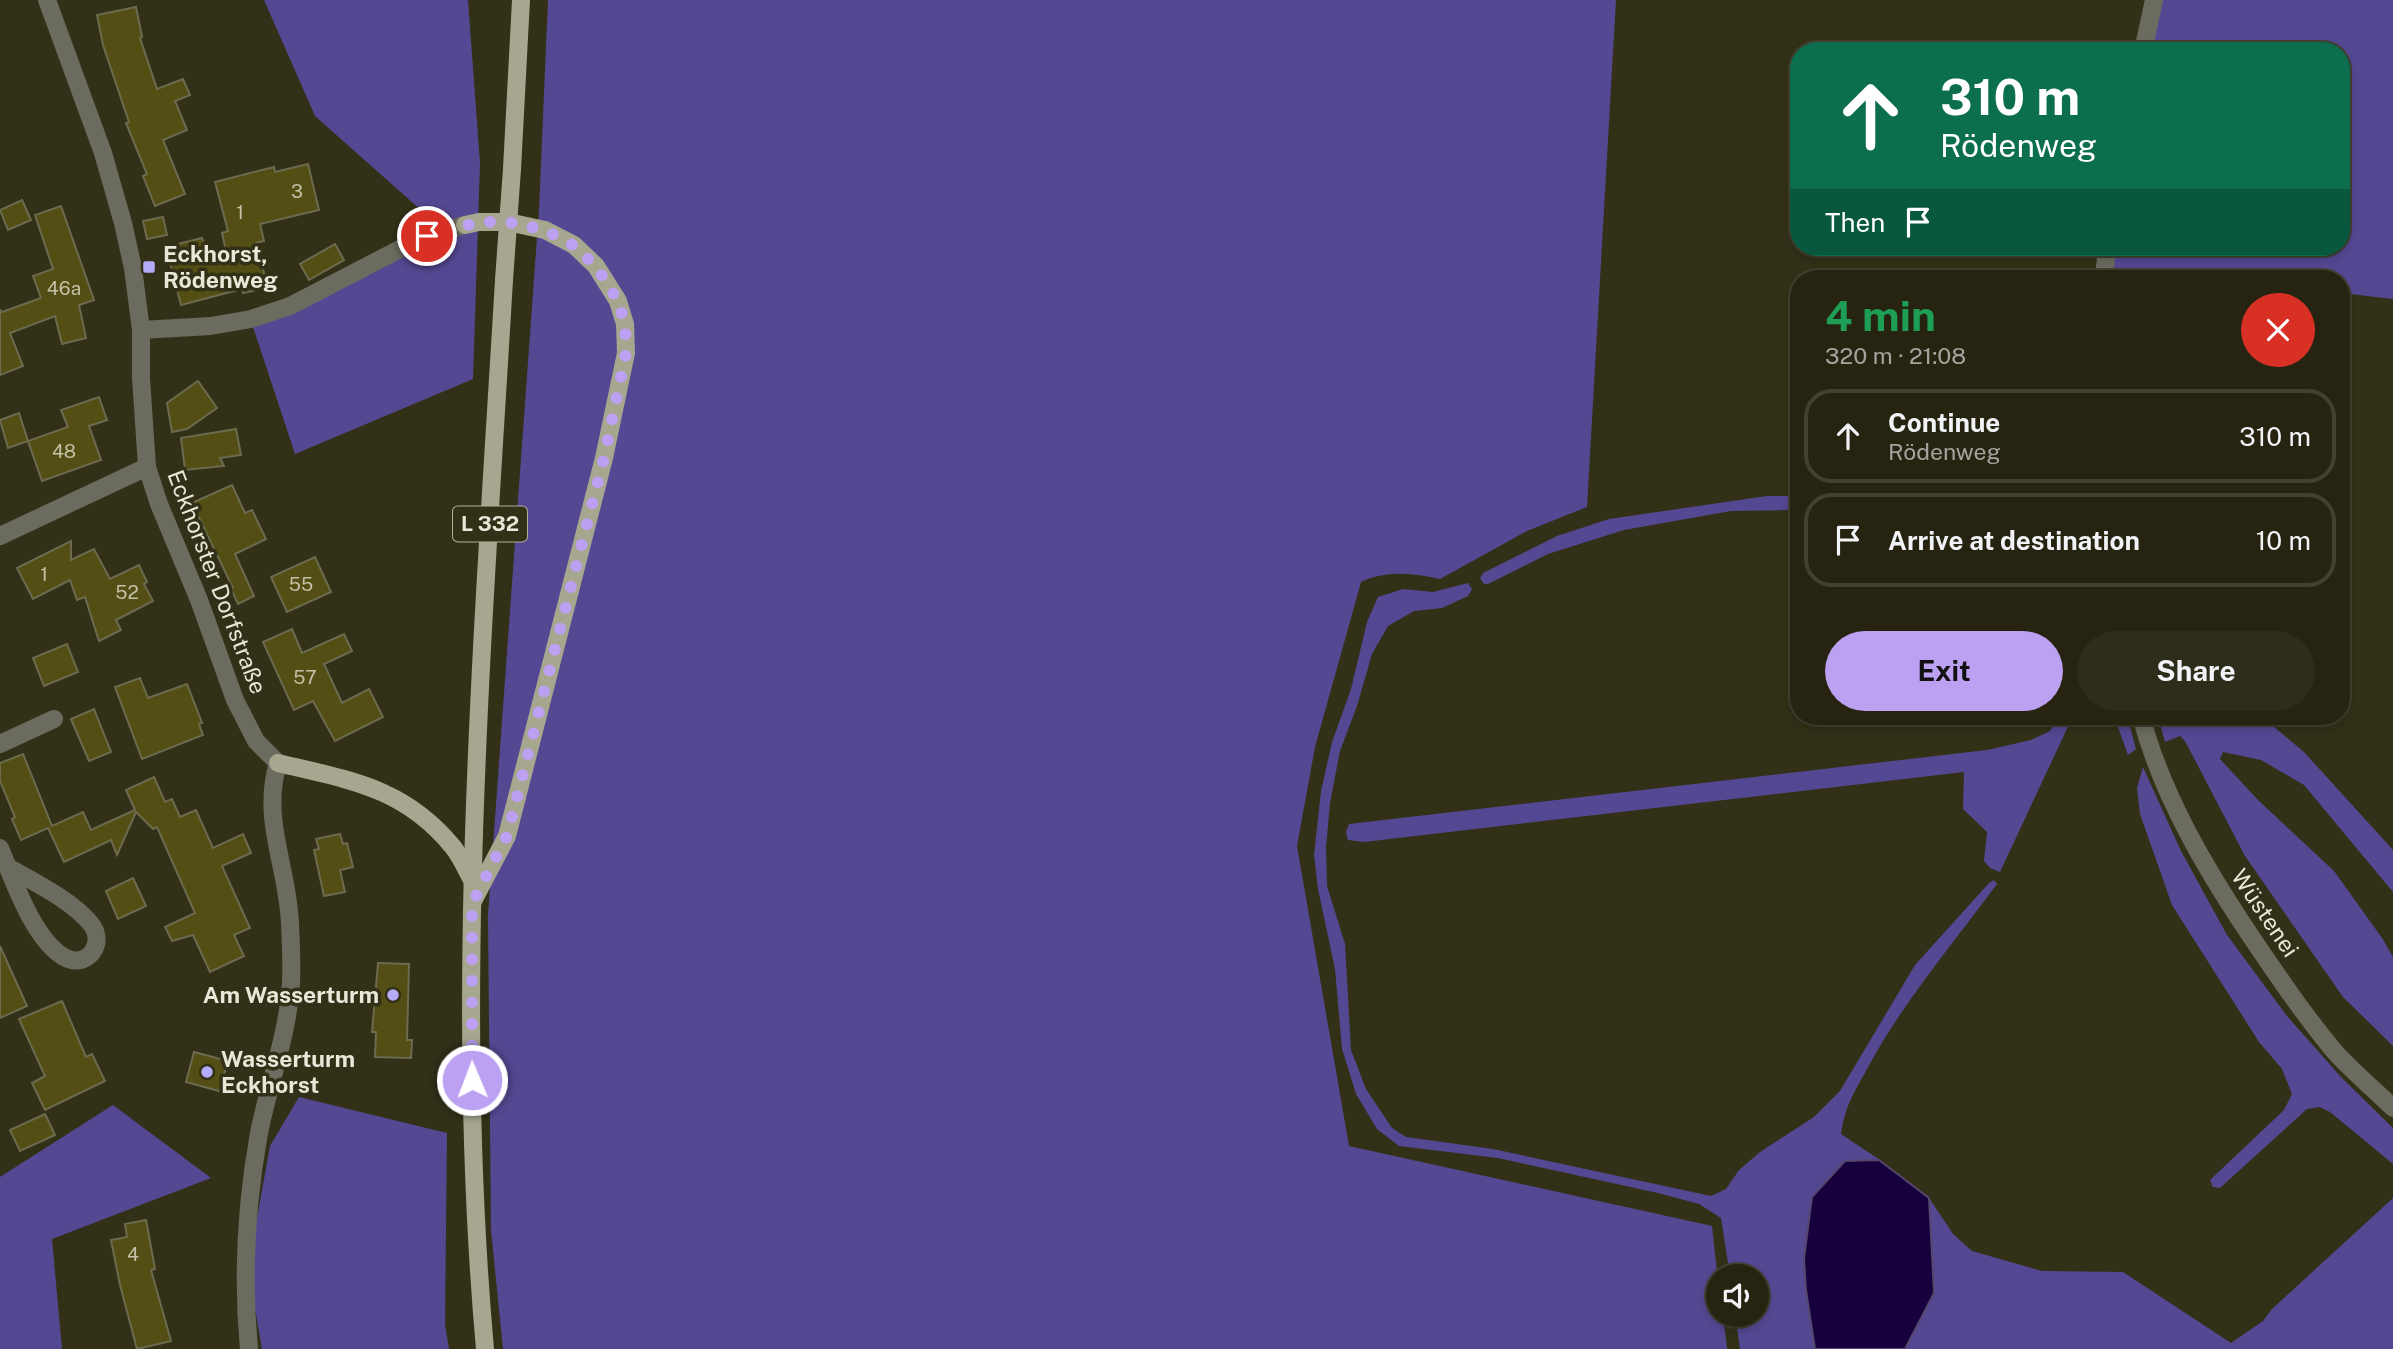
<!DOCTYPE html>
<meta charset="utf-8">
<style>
body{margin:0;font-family:"Public Sans",sans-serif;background:#2e2c1a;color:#f1f3f6;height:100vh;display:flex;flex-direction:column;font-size:26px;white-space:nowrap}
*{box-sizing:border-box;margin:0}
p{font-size:23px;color:#a4a49f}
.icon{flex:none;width:38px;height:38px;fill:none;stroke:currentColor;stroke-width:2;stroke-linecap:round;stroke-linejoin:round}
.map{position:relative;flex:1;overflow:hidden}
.drawer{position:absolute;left:1790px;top:270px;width:560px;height:455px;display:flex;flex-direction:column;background:#262411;border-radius:28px;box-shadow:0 4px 10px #0003,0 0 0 2px #424131}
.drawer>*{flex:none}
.guide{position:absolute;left:1790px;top:42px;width:560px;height:214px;border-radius:28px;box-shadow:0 4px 10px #0003,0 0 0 2px #424131;background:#0b6e4f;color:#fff;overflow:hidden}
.tools{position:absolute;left:1706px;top:1264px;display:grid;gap:14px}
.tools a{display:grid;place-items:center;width:63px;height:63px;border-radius:50%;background:#262411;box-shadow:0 4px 10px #0003,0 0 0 2px #424131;font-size:35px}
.pin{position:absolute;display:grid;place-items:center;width:60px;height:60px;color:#fff;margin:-30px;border:4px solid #fff;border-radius:50%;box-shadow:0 2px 7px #0007}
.me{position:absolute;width:77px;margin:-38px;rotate:359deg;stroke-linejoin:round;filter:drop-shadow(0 0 5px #0008)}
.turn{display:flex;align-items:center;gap:24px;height:147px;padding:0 35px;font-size:32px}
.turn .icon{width:91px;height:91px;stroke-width:2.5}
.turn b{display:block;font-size:49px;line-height:60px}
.then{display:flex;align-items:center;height:66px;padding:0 35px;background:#0003;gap:14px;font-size:26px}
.round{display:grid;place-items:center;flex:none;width:74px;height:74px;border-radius:37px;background:#2e2c1a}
.headline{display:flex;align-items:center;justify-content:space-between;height:119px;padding:0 35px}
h1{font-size:42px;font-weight:700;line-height:52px;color:#1e9e55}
.button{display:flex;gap:14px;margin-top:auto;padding:14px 35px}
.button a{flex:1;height:80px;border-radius:42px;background:#bca0f2;color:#111;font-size:28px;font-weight:700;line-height:80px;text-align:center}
.button a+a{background:#2e2c1a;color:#f1f3f6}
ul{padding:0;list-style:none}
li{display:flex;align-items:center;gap:21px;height:94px;margin:0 14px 10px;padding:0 21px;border:4px solid #424131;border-radius:28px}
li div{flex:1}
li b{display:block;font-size:26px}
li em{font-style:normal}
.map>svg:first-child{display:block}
</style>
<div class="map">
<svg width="2393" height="1349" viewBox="0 0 2393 1349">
<rect width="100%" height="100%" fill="#323017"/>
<g fill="#554893">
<polygon points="264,0 468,0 480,163 473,379 295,454 253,327 344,283 431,219 315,116"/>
<path d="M548,0H1616L1587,507L1527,531L1440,579C1415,573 1385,570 1361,582L1315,747L1297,846L1349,1146L1712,1226L1718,1281V1314H1723L1727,1349H503L491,1230L488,915L539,210Z"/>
<polygon points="2153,0 2393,0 2393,299 2342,293 2342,278 2209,278 2106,267 2110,247 2342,247 2342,51 2144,51"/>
<polygon points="1767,496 1799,496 1799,512 1788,510 1731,511 1624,530 1548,554 1488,584 1484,584 1480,578 1483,573 1557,536 1609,519"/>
<path d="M1468,583L1472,589L1468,596L1442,608L1414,611L1388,626L1372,654L1357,706L1340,751L1330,803L1326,847L1327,886L1345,944L1351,1050L1366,1089L1392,1128L1406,1137L1493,1149L1711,1196L1726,1189L1739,1170L1760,1152L1814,1117L1840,1091L1915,965L1989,883L1994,880L1997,884C1952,945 1903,1002 1867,1069C1854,1093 1845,1106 1841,1134L1880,1160L1845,1161L1812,1197L1804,1258L1806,1290L1815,1349H1740L1735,1314H1757V1276H1730L1721,1218L1699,1204L1658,1193L1498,1158L1399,1146L1377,1129L1356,1094L1342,1049L1335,969L1318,889L1314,855L1321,791L1332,742L1351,689L1367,622L1378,597L1403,589L1433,592Z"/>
<polygon points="2059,716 2073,716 2000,872 1990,868 1984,861 1987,832 1963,809 1964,772 1364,842 1348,840 1346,832 1349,824 1987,750 2031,740 2050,731"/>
<polygon points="2114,716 2127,716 2136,749 2128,755"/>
<polygon points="2158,716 2261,716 2304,752 2393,850 2393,892 2304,785 2261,760 2223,752 2220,759 2258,800 2334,871 2382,938 2393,957 2393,1046 2343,997 2245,856 2185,741 2180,736 2165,742"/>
<polygon points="2143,767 2181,851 2227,935 2287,1016 2340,1076 2393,1128 2393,1164 2330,1112 2320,1107 2307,1109 2220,1188 2213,1187 2210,1180 2284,1110 2292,1094 2282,1069 2259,1042 2172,905 2140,814 2137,788"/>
<polygon points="299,1097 447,1133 445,1324 449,1349 262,1349 248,1268 270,1146"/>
<polygon points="113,1105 211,1178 52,1239 62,1349 0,1349 0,1177"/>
<polygon points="1929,1198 1953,1234 1972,1251 2042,1271 2123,1272 2231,1343 2263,1321 2272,1309 2393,1198 2393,1349 1905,1349 1934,1293"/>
</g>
<polygon fill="#16013e" stroke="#55466c" stroke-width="2" points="1879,1160 1929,1198 1934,1293 1905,1349 1815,1349 1806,1290 1804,1258 1812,1197 1845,1161"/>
<g fill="#534e13" stroke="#6c6b50" stroke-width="2">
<polygon points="136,7 142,37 140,38 157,89 183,79 190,95 175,101 187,130 163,140 185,194 155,206 143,176 147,174 126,123 129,122 103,45 97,15"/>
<polygon points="308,164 319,210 260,224 264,241 256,243 265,277 259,279 261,289 243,293 242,289 181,305 166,247 202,238 211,260 227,255 222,233 228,231 215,182 274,167 275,172"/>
<polygon points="22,200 31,220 8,230 0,210"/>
<polygon points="61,206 94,300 79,305 86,338 62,344 55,316 10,333 23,366 0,375 0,310 2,312 41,298 33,276 53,269 35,215"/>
<polygon points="163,217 167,235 147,239 143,221"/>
<polygon points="335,244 344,260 309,280 300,264"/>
<polygon points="198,381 217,408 187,429 172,432 167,403"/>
<polygon points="99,397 107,420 89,426 101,460 42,481 28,441 68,427 61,410"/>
<polygon points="19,413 28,441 8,448 0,420"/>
<polygon points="236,429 241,455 220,458 224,466 185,470 181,438"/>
<polygon points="232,485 245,513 252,510 266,539 235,554 254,596 238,604 231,589 233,588 192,503"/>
<polygon points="71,541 71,560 94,549 110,579 139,565 147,582 144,584 153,601 116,620 121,630 99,641 85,597 77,600 70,580 33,599 17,568"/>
<polygon points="315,557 331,592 287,612 271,577"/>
<polygon points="292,629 302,653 344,634 352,651 324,664 342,703 369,689 383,717 335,741 313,701 294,710 263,642"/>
<polygon points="67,644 78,672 44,686 33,658"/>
<polygon points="140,678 148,698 187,684 202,723 199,724 203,735 142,759 115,687"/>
<polygon points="94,709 111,752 89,761 71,719"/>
<polygon points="23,754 52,826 83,812 91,830 135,810 126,790 154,777 165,802 172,799 180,817 196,810 213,848 243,834 251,853 222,866 250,928 234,935 244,956 210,972 193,935 172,941 165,927 195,913 157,827 153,829 136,812 117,855 111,840 64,862 48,828 21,840 12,819 15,817 0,781 0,763"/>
<polygon points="340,834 343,844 347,843 353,867 340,870 345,892 324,896 314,850 319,849 316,839"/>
<polygon points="133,878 146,906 118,919 106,891"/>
<polygon points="0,946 27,1006 0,1018"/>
<polygon points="378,963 409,964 407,1040 412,1040 411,1058 375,1057 376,1032 372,1032"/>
<polygon points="62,1001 86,1057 92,1054 105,1081 45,1110 32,1083 45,1076 19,1019"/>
<polygon points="194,1052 228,1061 219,1091 186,1082"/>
<polygon points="45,1114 55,1135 20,1151 10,1130"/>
<polygon points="146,1220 155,1269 151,1270 171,1341 137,1349 120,1285 111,1240 127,1237 125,1224"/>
</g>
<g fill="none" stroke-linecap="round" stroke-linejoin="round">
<g stroke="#6b6b5f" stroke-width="18">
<path d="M47,0L103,153L123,223L133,268L141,330V378L147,467L159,504L199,600L235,700L256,741L278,763C261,820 288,867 290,924C291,944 292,964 291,983C288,1034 269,1083 259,1133C246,1205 242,1276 249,1349"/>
<polyline points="2143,51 2154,0"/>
<polyline points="2104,278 2107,247"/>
<polyline points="141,330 211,326 251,319 290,306 427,235 465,225"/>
<polyline points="0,536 147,467"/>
<path d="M2141,716C2162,795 2205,868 2250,935C2277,975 2304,1015 2335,1052C2353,1072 2374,1089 2393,1108"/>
<polyline points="0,744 54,719"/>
<path d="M0,848C13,879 33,939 64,957C86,970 107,944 91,924C73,901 34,882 8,867"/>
</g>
<g stroke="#a7a68e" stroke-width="18">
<polyline points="512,169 521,0"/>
<polyline points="465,225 479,222 508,222 545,230 574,245 596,266 618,301 625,324 626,353 604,458 507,836 473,901"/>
<path d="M278,763C349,780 404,787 453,847C461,857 466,869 472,880"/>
<path d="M485,1349C453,993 483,636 504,280"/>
</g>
<polyline stroke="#a7a68e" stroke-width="18" points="504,280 512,169"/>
</g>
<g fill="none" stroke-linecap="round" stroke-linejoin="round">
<polyline stroke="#bca0f2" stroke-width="12" stroke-dasharray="0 21.6" points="427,236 479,222 508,222 545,230 573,245 596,266 618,301 625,324 626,353 604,458 507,836 472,904 472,1080"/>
</g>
<g fill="#b5acf8" stroke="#323017" stroke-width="2.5">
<rect x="142" y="260" width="14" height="14" rx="3.5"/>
<circle cx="393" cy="995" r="7"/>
<circle cx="207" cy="1072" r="7"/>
</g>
<g text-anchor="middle" stroke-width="7" stroke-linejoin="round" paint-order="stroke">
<g font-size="19" fill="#c3c1a7">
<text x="297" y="198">3</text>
<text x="240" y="219">1</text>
<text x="64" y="295">46a</text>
<text x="64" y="458">48</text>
<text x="44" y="581">1</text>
<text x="301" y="591">55</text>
<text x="127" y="599">52</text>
<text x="305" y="684">57</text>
<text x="133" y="1261">4</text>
</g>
<rect fill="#323017" stroke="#b1b09e" stroke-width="2" x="453" y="506.5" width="74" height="35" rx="5"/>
<g font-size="21" font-weight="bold" fill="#e8e7d8">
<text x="490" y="531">L 332</text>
</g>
<g font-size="23" font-weight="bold" fill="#e8e7d8" stroke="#323017" text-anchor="start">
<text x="163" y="262">Eckhorst,<tspan x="163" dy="26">Rödenweg</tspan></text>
<text x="379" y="1003" text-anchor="end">Am Wasserturm</text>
<text x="221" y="1067">Wasserturm<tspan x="221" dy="26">Eckhorst</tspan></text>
</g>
<g font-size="23" fill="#e8e7d8" stroke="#323017">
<text transform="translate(217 582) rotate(69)" y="8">Eckhorster Dorfstraße</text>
<text transform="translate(2265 913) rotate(56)" y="8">Wüstenei</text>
</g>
</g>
</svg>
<div class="tools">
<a><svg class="icon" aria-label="sound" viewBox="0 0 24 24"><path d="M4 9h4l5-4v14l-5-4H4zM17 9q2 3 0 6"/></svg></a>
</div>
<div class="pin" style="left:427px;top:236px;background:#d93025"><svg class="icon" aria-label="arrive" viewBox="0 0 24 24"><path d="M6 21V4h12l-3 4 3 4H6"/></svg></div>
<svg class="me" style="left:472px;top:1080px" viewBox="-20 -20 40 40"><circle r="17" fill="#bca0f2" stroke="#fff" stroke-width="3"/><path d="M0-11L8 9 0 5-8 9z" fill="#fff"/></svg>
<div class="guide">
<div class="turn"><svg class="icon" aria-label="ahead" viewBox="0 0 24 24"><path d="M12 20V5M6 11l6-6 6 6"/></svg><div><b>310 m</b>Rödenweg</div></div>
<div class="then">Then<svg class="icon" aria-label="arrive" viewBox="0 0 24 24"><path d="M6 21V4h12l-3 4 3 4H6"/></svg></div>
</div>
<section class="drawer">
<div class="headline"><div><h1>4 min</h1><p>320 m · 21:08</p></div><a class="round" style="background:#d93025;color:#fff"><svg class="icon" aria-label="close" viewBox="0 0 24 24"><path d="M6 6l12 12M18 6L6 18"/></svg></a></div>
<ul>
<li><svg class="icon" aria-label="ahead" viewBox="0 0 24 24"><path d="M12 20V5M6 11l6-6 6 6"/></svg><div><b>Continue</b><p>Rödenweg</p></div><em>310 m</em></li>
<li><svg class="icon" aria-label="arrive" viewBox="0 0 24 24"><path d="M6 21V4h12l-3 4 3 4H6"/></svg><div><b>Arrive at destination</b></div><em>10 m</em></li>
</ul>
<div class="button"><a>Exit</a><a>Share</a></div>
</section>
</div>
